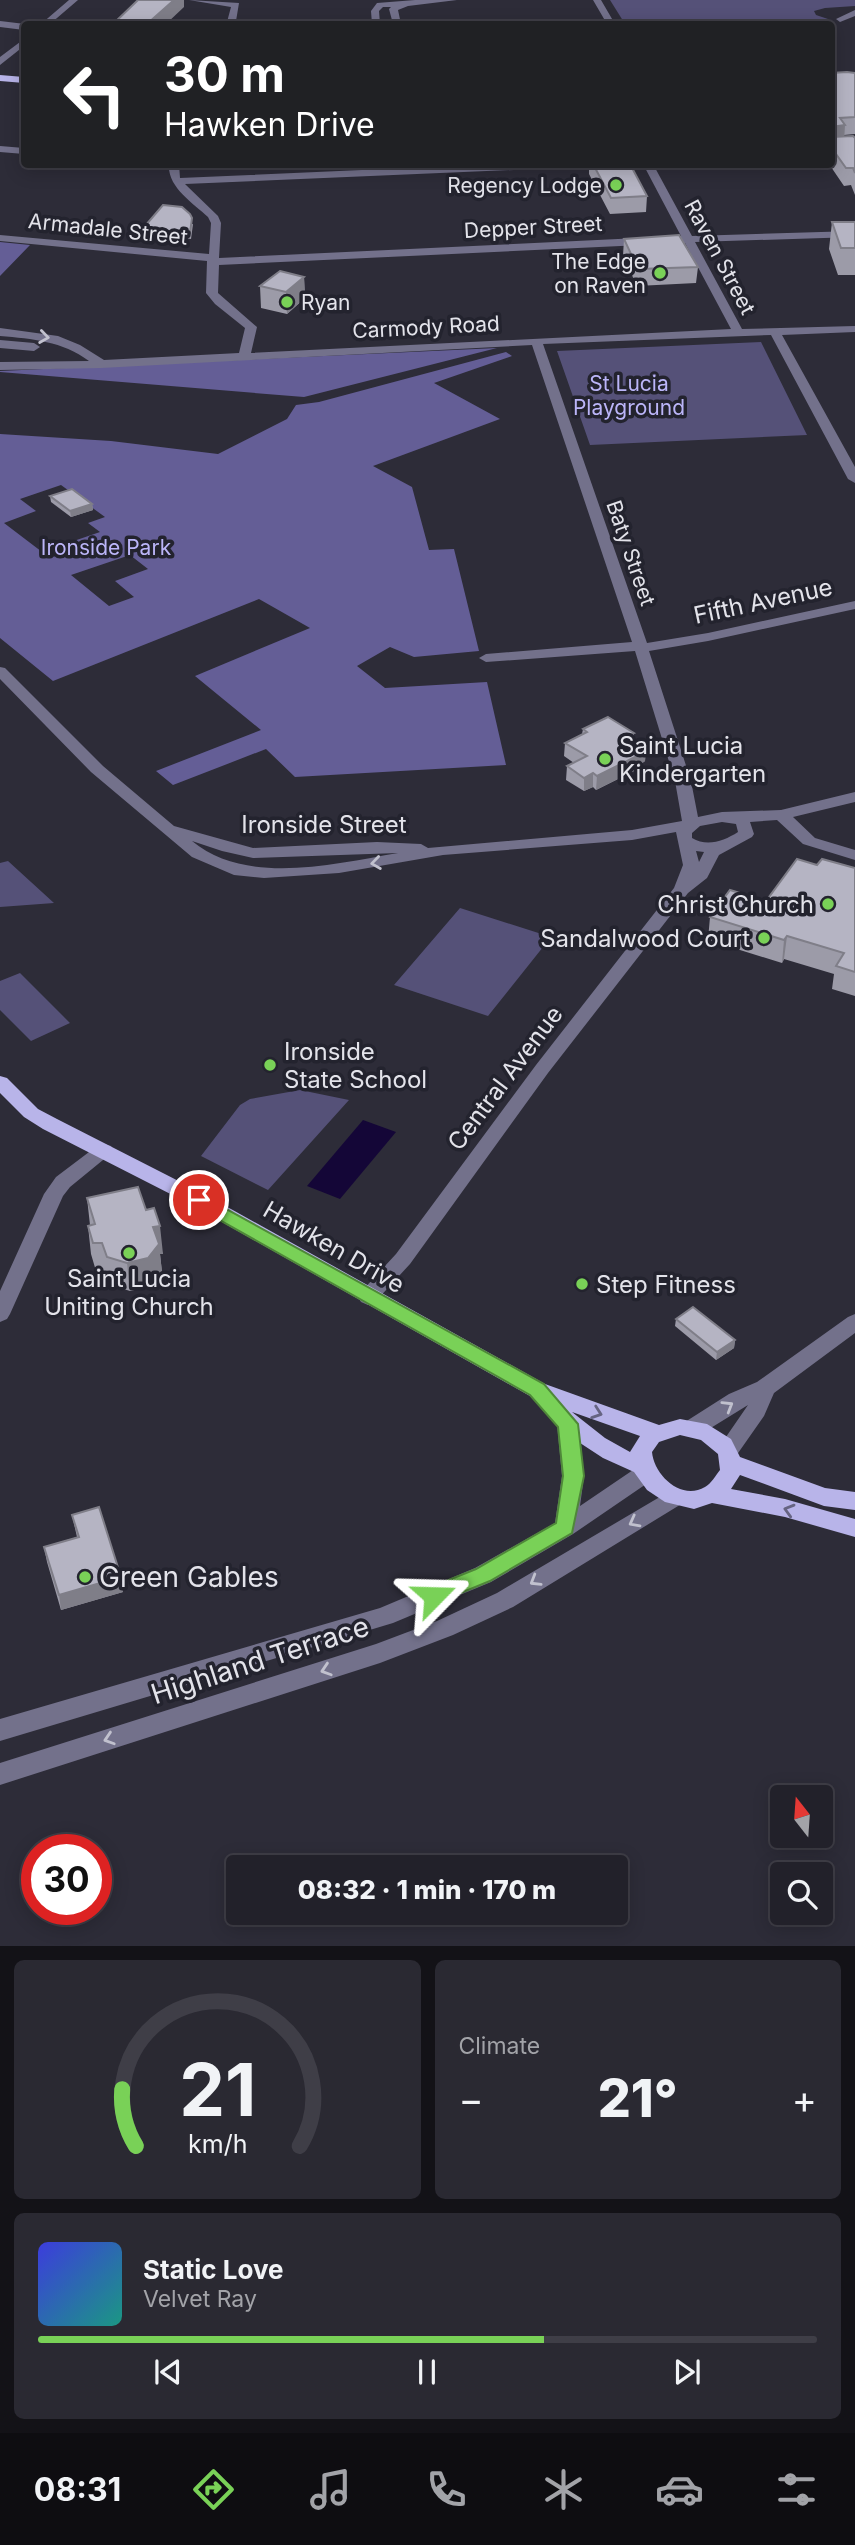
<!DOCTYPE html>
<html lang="en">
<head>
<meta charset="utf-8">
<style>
	body { margin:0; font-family:Inter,sans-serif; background:#2a2932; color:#f1f3f6; height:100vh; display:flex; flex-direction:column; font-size:26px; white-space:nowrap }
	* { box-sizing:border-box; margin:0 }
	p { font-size:23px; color:#a2a3a8 }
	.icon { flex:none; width:38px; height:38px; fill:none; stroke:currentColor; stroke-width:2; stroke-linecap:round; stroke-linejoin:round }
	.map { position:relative; height:1946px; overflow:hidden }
	.panel { display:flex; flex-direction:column; gap:14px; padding:14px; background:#131217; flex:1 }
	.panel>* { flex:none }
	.hud { position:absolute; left:21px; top:21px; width:814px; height:147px; border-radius:7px; box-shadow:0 4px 18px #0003,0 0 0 2px #3f3e47; background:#202124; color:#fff; overflow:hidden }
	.needle { width:46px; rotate:343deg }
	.controls { position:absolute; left:770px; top:1785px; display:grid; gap:14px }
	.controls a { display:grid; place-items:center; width:63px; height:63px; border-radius:7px; background:#22212a; box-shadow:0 4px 18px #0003,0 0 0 2px #3f3e47; font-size:35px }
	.speed { position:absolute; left:21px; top:1834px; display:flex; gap:14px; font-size:35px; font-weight:700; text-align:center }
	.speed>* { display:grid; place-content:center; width:91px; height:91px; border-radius:50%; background:#22212a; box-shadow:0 4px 18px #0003,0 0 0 2px #3f3e47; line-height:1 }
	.speed .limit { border:10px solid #d22; background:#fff; color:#111 }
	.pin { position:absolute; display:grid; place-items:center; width:60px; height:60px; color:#fff; margin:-30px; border:4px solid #fff; border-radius:50%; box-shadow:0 2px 7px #0007 }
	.me { position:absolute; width:77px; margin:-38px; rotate:68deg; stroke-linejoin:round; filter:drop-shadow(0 0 5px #0008) }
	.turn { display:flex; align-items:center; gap:24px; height:147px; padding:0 28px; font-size:32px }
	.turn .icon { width:91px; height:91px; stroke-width:2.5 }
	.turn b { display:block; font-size:49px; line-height:60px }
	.big { font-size:52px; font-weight:800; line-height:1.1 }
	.panel .tile { flex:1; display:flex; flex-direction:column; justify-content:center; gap:10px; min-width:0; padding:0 24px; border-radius:10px; background:#2a2932 }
	.panel .dial { align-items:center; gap:0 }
	.dial svg { height:182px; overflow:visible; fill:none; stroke:#3f3e47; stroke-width:7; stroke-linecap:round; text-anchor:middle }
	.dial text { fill:#f1f3f6; stroke:none }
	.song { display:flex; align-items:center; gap:21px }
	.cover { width:84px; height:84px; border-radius:10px; background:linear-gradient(135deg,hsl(240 70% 55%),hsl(170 70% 35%)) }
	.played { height:7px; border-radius:4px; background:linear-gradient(90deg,#79d157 65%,#3f3e47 65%) }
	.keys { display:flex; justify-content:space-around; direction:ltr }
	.heat { display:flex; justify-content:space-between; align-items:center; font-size:38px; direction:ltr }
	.panel .tiles { flex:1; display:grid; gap:14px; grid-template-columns:1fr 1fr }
	.tile:last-child { grid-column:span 2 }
	.trip { position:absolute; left:226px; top:1855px; width:402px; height:70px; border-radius:7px; background:#22212a; box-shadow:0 4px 18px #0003,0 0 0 2px #3f3e47; font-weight:800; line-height:70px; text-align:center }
	.menu { display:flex; height:112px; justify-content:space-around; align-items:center; background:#0e0d11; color:#a2a3a8 }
	.menu .icon { width:49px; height:49px }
	.menu .current { color:#79d157 }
	.menu b { font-size:32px; color:#f1f3f6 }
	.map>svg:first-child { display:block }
	.green { fill:#555178 }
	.forest { fill:#645e96; fill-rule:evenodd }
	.water { fill:#140637 }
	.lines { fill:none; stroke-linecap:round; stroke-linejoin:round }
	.minor { fill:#73718b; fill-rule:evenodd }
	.major { fill:#b8b4e9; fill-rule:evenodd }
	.wall { fill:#9c9ba8 }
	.shaded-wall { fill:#7f7e88 }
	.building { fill:#b5b4c3; stroke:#7f7e88; stroke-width:2 }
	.oneway { stroke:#c1c1ce }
	.oneway2 { stroke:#666482 }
	.route { fill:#79d157; stroke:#4f8839; stroke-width:2 }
	.poi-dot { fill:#79d157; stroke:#23232e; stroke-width:2.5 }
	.labels { text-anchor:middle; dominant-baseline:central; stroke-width:7; stroke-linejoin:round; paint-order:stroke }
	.far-poi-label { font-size:21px; fill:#e3e3ea; stroke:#23232e; text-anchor:end }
	.far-street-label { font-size:21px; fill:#e3e3ea; stroke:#23232e }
	.far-park-label { font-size:21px; fill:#bbb5f8; stroke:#23232e }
	.street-label { font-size:24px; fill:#e3e3ea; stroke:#23232e }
	.poi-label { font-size:24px; fill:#e3e3ea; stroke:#23232e; text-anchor:start }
	.near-poi-label { font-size:28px; fill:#e3e3ea; stroke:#23232e; text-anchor:start }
	.near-street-label { font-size:28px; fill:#e3e3ea; stroke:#23232e }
</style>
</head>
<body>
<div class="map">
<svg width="855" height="1947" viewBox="0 0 855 1947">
	<rect width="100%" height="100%" fill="#2d2c38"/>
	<path class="green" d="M 610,0 L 855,0 L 855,6 L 825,8 L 814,11 L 816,15 L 828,19 L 833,28 L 831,24 L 625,24 Z
		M 761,342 L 807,435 L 590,445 L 557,351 Z
		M 8,861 L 54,903 L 0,907 L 0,863 Z
		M 460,908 L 551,937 L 488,1016 L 394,985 Z
		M 20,973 L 70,1023 L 31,1041 L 0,1010 L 0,981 Z
		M 300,1090 L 349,1100 L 268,1190 L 201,1156 L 240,1105 L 250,1099 Z"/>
	<path class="forest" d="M 0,242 L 30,245 L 0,276 Z
		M 497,348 L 304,397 L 0,372 L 0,371 Z
		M 506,352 L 512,356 L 434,383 L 500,419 L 373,466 L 412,487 L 429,550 L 454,549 L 479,651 L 414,657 L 390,647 L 357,666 L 385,688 L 487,682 L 506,765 L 295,777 L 266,749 L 173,785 L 156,771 L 261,730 L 195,676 L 310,628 L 259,599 L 53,681 L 0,638 L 0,434 L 111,441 L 218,454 L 287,419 L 296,405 L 319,402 ZM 61,485 L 105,517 L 88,523 L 100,532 L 62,545 L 70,551 L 50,558 L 4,523 L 36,511 L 20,499 ZM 130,555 L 148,569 L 115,581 L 134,597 L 109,606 L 71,575 Z"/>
	<path class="water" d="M 363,1120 L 396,1132 L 340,1199 L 307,1186 Z"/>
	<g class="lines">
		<path class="minor" d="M 69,0 L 78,0 L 50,24 L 41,24 Z
			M 189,0 L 239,3 L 236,21 L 239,24 L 227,22 L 231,7 Z
			M 415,0 L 457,0 L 408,6 L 398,10 L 401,24 L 393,24 L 389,9 L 391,7 L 383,7 L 379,11 L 380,24 L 372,24 L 371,11 L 377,3 Z
			M 593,0 L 601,0 L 615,24 L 607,24 Z
			M 855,10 L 855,16 L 840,22 L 836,19 Z
			M 0,21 L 25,24 L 24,30 L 0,27 Z
			M 24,39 L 24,46 L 0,65 L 0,57 Z
			M 0,146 L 24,148 L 24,154 L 0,152 Z
			M 169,164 L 179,164 L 180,178 L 498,164 L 588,164 L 583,167 L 185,184 L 218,216 L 221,223 L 219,258 L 681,236 L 643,164 L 653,164 L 692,236 L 855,231 L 855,237 L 695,242 L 742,329 L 855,326 L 855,332 L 782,335 L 855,467 L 855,483 L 848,479 L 771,335 L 543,344 L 647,643 L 708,633 L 855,601 L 855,609 L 708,641 L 649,651 L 691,781 L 698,817 L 722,812 L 781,810 L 855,792 L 855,802 L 793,817 L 815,838 L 855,850 L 855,860 L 803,844 L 777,820 L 750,822 L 754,834 L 752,837 L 719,855 L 707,878 L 688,893 L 548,1073 L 410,1264 L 375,1302 L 368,1305 L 361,1302 L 358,1297 L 361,1292 L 396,1254 L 536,1065 L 674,888 L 683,865 L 676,832 L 632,840 L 443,855 L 339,873 L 264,878 L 234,875 L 192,857 L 91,772 L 0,679 L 0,667 L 5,668 L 103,766 L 174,826 L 253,848 L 377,842 L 421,844 L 428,848 L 632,830 L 682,821 L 675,781 L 635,651 L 486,662 L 479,658 L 486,654 L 632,642 L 532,345 L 101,368 L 0,370 L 0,362 L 89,361 C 62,341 33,339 0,336 L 0,328 L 58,336 L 80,345 L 104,360 L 239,353 L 245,328 L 215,304 L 206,293 L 207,261 L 0,241 L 0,235 L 209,254 L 211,223 L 208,217 C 193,203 167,187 169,164 ZM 685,243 L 731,329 L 251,353 L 257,327 L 218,293 L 219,265 ZM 722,822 L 736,824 L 738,832 C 724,841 707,847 692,838 L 692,833 L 700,826 ZM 192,841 L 222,851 L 253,858 L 398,853 C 334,864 246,886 192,841 ZM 696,851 L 704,852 L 699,862 Z
			M 0,340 L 34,343 L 40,347 L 34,351 L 0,348 Z
			M 104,1144 L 111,1146 L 114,1151 L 70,1187 L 63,1196 L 10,1314 L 7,1319 L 0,1322 L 0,1291 L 44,1194 L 56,1177 L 97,1146 Z
			M 855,1314 L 855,1333 L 774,1393 L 764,1416 L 736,1456 L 728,1459 L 720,1456 L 717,1450 L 748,1405 L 701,1434 L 693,1436 L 685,1434 L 682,1428 L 685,1422 L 729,1394 L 757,1382 L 848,1317 Z
			M 568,1416 L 576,1418 L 579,1424 L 584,1476 L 580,1506 L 636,1468 L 644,1465 L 652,1468 L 655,1474 L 652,1480 L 573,1534 L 491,1582 L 393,1623 L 0,1741 L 0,1719 L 380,1608 L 475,1568 L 555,1523 L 562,1476 L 557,1424 L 560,1418 Z
			M 675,1488 L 683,1491 L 686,1497 L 683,1503 L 513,1607 L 453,1635 L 380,1663 L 0,1785 L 0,1763 L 376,1644 L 437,1621 L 497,1593 Z"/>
		<path class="major" d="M 0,75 L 24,77 L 24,83 L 0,81 Z
			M 0,1076 L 7,1078 L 38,1109 L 57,1119 L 206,1195 L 545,1384 L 659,1425 L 680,1419 L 707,1424 L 731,1439 L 740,1457 L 825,1488 L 855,1492 L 855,1510 L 824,1506 L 740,1475 L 731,1489 L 785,1499 L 855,1519 L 855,1537 L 785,1517 L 712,1503 L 694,1509 L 665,1502 L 647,1490 L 634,1472 L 603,1458 L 577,1441 L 530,1396 L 192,1205 L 43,1129 L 24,1117 L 0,1093 ZM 572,1412 L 640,1436 L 630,1452 L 605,1438 ZM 680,1435 L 701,1440 L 718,1454 L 720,1470 C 716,1475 711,1484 705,1487 C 681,1501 654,1475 652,1452 L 659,1442 Z"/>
	</g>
	<path class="wall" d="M 831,73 L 855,73 L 855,134 L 844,135 L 844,136 L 855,138 L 855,195 L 851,185 L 844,186 L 829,164 L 831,164 Z
		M 589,164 L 630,164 L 647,196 L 646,212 L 610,214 L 589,174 Z
		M 832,222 L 855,222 L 855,275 L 838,275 L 829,249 Z
		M 193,224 L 191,239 L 185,238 L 181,243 L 139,239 L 139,233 Z
		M 624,239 L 698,267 L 696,283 L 637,286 L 623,256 Z
		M 304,277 L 305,298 L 287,314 L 261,308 L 260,286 Z
		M 50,496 L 92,504 L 93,510 L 71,517 L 51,502 Z
		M 583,729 L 634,733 L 633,740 L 646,748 L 645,761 L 641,764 L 640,768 L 596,790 L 593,787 L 584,791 L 566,780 L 567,766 L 574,763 L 564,756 L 565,743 L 582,734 Z
		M 817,865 L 855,868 L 855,996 L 832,989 L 834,974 L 784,959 L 782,963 L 708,940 L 710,917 L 766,901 Z
		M 87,1198 L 146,1210 L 163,1254 L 160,1254 L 162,1272 L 151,1286 L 130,1291 L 111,1285 L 106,1271 L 96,1271 L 91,1254 L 88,1226 L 90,1225 Z
		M 676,1319 L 735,1340 L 734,1348 L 716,1360 L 675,1326 Z
		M 72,1515 L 123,1592 L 61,1610 L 47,1562 L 44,1547 L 77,1537 Z"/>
	<path class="shaded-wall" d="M 174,0 L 184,0 L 184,7 L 166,24 L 147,24 Z
		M 845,125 L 844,142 L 831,144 L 831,127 Z
		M 184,232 L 185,238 L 181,243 L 180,237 Z
		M 304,277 L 305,298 L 287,314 L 286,292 Z
		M 92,504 L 93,510 L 71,517 L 70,511 Z
		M 646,748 L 645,761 L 641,764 L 640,768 L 596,790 L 597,776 Z
		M 593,773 L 593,787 L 584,791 L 584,778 Z
		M 787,936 L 784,959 L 782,963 L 784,940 Z
		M 160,1226 L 163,1254 L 160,1254 L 162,1272 L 151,1286 L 130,1291 L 127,1263 L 153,1227 Z
		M 735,1340 L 734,1348 L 716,1360 L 717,1352 Z
		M 121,1577 L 123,1592 L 61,1610 L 59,1595 Z"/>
	<path class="building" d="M 138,0 L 174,0 L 147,24 L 113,24 Z
		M 847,72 L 855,73 L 855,117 L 840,118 L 845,125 L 831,127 L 831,73 Z
		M 853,136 L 855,138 L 855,173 L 853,168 L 846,168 L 831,147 L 831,137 Z
		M 593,164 L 630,164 L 647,196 L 611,198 Z
		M 163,205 L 182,207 L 190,214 L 192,218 L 190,233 L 184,232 L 180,237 L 139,233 Z
		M 832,222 L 855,222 L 855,248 L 841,248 Z
		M 679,235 L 698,267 L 638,269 L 624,239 Z
		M 280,271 L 304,277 L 286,292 L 260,286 Z
		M 72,489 L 92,504 L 70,511 L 50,496 Z
		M 608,717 L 634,733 L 627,736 L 646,748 L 637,752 L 641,754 L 597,776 L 593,773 L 584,778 L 567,766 L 587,756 L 565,743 L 587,732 L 583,729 Z
		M 797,859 L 817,865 L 822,859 L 855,868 L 855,972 L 836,966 L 844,953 L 787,936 L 784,940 L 710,917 L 730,890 L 766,901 Z
		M 138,1187 L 146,1210 L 154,1208 L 160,1226 L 153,1227 L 159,1244 L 148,1258 L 127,1263 L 107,1257 L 102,1243 L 93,1243 L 88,1226 L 95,1224 L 87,1198 Z
		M 693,1307 L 735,1340 L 717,1352 L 676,1319 Z
		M 99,1507 L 121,1577 L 59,1595 L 44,1547 L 79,1537 L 72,1515 Z"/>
	<defs><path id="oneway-chevron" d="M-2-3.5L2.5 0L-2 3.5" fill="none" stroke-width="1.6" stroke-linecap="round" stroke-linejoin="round" transform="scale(1.75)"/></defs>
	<g class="oneway">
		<use href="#oneway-chevron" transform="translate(44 337) rotate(8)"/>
		<use href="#oneway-chevron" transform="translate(376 863) rotate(172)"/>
		<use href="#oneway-chevron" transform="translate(728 1406) rotate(-31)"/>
		<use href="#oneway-chevron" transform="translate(634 1522) rotate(152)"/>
		<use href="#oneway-chevron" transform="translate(535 1581) rotate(149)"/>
		<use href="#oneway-chevron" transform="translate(326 1670) rotate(162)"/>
		<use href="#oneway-chevron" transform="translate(109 1739) rotate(162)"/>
	</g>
	<g class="oneway2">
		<use href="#oneway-chevron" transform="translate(597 1413) rotate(19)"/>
		<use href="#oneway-chevron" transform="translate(789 1510) rotate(-164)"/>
	</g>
	<path class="route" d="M 199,1194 L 544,1384 L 578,1424 L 584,1476 L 572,1533 L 490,1581 L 434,1604 L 426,1602 L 423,1596 L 426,1589 L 476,1569 L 556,1523 L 563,1476 L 558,1427 L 530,1395 L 193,1205 L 190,1200 L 193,1196 Z"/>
	<g class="poi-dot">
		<circle cx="616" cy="185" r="7"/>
		<circle cx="660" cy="273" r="7"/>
		<circle cx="287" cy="302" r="7"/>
		<circle cx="605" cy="759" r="7"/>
		<circle cx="828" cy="904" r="7"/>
		<circle cx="764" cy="938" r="7"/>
		<circle cx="270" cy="1065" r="7"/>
		<circle cx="129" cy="1253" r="7"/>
		<circle cx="582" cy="1284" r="7"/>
		<circle cx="85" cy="1577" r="7"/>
	</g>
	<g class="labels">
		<g class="far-poi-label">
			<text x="602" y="185">Regency Lodge</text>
			<text x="646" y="261">The Edge<tspan x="646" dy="24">on Raven</tspan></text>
			<text x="301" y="302" text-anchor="start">Ryan</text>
		</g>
		<g class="far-street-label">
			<text transform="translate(533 227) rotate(-3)">Depper Street</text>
			<text transform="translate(108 229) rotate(6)">Armadale Street</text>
			<text transform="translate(720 257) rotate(62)">Raven Street</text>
			<text transform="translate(426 327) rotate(-3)">Carmody Road</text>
			<text transform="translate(631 553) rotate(71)">Baty Street</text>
		</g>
		<g class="far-park-label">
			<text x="629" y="383">St Lucia<tspan x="629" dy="24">Playground</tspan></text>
			<text x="106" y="547">Ironside Park</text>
		</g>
		<g class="street-label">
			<text transform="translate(763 601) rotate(-12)">Fifth Avenue</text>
			<text x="324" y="824">Ironside Street</text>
			<text transform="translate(505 1078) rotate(-53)">Central Avenue</text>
			<text transform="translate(334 1247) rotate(30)">Hawken Drive</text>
		</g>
		<g class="poi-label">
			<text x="619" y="745">Saint Lucia<tspan x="619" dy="28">Kindergarten</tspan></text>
			<text x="814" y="904" text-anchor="end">Christ Church</text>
			<text x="750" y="938" text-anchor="end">Sandalwood Court</text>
			<text x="284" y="1051">Ironside<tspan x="284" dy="28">State School</tspan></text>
			<text x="129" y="1278" text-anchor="middle">Saint Lucia<tspan x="129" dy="28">Uniting Church</tspan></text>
			<text x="596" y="1284">Step Fitness</text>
		</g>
		<g class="near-poi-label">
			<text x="99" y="1577">Green Gables</text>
		</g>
		<g class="near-street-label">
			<text transform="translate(260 1660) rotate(-18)">Highland Terrace</text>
		</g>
	</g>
</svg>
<div class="controls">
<a><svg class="needle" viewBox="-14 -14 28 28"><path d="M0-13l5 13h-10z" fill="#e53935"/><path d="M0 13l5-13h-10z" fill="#a2a3a8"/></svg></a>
<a><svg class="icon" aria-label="search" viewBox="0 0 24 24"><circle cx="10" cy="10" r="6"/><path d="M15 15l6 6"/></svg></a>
</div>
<div class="speed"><div class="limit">30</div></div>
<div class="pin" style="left:199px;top:1200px;background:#d93025"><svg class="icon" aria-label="arrive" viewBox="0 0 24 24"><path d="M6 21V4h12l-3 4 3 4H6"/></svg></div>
<svg class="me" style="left:434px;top:1596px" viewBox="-20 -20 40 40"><path d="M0-17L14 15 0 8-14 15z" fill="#79d157" stroke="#fff" stroke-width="4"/></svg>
<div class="trip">08:32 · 1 min · 170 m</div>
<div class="hud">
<div class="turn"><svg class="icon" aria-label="left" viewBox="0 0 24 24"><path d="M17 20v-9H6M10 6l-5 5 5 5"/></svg><div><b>30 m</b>Hawken Drive</div></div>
</div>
</div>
<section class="panel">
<div class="tiles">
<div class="tile dial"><svg viewBox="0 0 100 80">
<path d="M14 69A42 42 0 1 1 86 69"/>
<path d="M14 69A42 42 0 0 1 8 44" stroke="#79d157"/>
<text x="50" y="56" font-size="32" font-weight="700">21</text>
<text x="50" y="72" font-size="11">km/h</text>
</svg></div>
<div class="tile"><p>Climate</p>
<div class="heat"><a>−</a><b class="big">21°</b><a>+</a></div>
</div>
<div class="tile">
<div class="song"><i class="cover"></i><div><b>Static Love</b><p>Velvet Ray</p></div></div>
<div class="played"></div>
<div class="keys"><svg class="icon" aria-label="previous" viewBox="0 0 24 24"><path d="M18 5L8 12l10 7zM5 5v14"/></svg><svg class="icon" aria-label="pause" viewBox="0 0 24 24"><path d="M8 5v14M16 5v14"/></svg><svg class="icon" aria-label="next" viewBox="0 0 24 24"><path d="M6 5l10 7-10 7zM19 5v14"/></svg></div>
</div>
</div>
</section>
<nav class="menu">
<b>08:31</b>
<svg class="icon current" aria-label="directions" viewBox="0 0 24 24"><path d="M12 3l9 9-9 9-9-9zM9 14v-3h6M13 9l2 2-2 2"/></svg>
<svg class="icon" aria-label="music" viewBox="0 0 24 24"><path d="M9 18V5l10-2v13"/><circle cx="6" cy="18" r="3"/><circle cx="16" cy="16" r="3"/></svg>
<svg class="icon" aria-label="phone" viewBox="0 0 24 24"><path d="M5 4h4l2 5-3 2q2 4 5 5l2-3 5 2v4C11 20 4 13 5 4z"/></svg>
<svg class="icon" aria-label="climate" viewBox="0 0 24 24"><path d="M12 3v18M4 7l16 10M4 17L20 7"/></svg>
<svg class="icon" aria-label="car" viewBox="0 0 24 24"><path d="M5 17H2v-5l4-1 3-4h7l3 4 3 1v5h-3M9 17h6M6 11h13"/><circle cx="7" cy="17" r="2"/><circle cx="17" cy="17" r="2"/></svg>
<svg class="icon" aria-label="filters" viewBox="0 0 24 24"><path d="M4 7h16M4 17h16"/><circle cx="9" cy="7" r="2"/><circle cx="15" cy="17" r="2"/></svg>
</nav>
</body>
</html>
